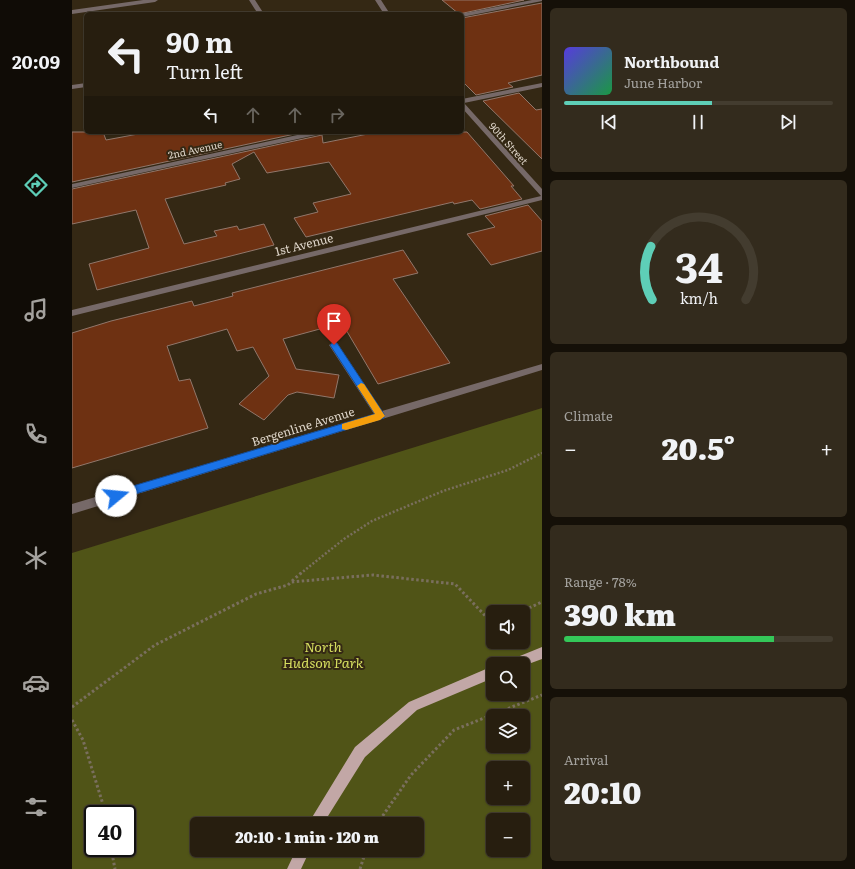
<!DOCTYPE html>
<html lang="en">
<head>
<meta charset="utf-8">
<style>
	body { margin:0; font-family:Literata,serif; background:#332b1d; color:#f1f3f6; height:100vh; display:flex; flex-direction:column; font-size:15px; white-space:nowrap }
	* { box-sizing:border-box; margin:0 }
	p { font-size:13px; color:#a4a29e }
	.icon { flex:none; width:22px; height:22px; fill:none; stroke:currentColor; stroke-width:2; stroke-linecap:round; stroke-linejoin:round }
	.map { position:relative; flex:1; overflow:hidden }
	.details { display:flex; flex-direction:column; gap:8px; padding:8px; background:#151008; width:313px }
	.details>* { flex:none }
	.banner { position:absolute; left:12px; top:12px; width:380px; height:122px; border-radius:6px; box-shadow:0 1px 3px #0004,0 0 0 1px #433c2f; background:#271e0f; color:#f1f3f6; overflow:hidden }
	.controls { position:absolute; left:414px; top:605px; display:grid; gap:8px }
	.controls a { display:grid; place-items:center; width:44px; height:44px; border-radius:6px; background:#271e0f; box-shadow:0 1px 3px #0004,0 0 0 1px #433c2f; font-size:20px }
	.speed { position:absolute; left:12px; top:805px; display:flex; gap:8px; font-size:20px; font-weight:700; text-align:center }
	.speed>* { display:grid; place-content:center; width:52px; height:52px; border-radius:50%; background:#271e0f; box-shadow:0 1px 3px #0004,0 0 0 1px #433c2f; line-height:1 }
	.speed .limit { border:2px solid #111; border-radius:6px; background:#fff; color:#111 }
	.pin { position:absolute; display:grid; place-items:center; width:34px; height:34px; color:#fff; margin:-41px -17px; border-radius:50% 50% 50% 0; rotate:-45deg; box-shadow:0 0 4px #0007 }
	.pin .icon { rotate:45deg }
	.me { position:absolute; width:44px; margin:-22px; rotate:73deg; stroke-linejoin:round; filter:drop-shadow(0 0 3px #0008) }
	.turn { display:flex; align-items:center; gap:14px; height:84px; padding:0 16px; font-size:18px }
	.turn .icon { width:52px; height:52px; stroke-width:2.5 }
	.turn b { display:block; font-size:28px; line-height:34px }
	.lanes { display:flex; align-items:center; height:38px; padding:0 16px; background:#0003; justify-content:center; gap:20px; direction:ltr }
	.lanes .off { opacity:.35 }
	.big { font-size:30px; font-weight:800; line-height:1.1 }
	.details .widget { flex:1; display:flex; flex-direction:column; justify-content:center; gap:6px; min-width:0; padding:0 14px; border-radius:6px; background:#332b1d }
	.details .dial { align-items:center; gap:0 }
	.dial svg { height:104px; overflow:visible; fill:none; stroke:#433c2f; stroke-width:7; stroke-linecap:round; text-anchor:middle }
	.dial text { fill:#f1f3f6; stroke:none }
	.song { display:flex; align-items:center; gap:12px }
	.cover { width:48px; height:48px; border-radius:6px; background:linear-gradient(135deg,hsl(250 70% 55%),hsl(140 70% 35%)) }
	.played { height:4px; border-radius:2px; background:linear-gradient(90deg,#5eceb7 55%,#433c2f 55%) }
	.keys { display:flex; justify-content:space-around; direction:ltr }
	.heat { display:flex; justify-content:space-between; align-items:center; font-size:22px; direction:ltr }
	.charge { height:6px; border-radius:3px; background:linear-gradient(90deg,#34c759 78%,#433c2f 0) }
	.trip { position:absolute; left:118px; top:817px; width:234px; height:40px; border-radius:6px; background:#271e0f; box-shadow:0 1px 3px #0004,0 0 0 1px #433c2f; font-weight:800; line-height:40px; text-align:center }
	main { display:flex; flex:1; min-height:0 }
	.tabs { display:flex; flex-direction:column; width:72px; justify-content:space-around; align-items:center; background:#100c06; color:#a4a29e }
	.tabs .icon { width:28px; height:28px }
	.tabs .selected { color:#5eceb7 }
	.tabs b { font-size:18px; color:#f1f3f6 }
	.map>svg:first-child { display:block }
	.green { fill:#505417; fill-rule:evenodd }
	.building { fill:#6e3112; stroke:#91776b }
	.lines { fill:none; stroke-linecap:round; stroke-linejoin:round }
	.path-far1 { stroke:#7a6f5e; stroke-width:2.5; stroke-dasharray:2 2; stroke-linecap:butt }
	.path { stroke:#7a6f5e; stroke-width:3; stroke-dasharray:2.5 2.5; stroke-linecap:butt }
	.minor { fill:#766968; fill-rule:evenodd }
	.major { fill:#c2a7a6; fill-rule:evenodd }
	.route { fill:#1a73e8; stroke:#114b97 }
	.slow { fill:#f59e0b }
	.labels { text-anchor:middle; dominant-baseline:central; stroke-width:4; stroke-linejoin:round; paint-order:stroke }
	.far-street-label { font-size:10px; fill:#dfd6ca; stroke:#342814 }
	.street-label { font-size:12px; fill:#dfd6ca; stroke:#342814 }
	.near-park-label { font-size:14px; font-style:italic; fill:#d6de5f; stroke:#342814 }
</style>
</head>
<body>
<main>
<nav class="tabs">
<b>20:09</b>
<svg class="icon selected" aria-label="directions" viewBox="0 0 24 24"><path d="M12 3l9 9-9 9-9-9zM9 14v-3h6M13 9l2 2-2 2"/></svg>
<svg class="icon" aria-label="music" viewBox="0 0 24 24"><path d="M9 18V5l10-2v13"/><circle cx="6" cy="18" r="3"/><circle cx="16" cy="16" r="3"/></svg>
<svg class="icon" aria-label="phone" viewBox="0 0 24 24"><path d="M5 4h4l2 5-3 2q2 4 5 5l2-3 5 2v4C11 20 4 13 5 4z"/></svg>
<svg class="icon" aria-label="climate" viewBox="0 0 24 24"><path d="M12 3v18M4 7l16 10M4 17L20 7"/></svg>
<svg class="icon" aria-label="car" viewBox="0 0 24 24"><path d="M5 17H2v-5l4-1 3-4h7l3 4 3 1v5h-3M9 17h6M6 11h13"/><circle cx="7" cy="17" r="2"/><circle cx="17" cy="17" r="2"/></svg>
<svg class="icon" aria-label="filters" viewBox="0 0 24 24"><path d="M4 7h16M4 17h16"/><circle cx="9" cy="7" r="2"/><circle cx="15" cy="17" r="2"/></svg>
</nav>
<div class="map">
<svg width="470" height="869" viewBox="0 0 470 869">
	<rect width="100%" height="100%" fill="#342814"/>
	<path class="green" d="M 470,408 L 470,869 L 0,869 L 0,553 ZM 421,612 L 451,612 L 451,642 L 421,642 ZM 421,664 L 451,664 L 451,694 L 421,694 ZM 421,716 L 451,716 L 451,746 L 421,746 ZM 421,768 L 451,768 L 451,798 L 421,798 ZM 21,814 L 55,814 L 55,848 L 21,848 ZM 421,820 L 451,820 L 451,850 L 421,850 ZM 125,824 L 345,824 L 345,850 L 125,850 Z"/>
	<path class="building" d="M 370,0 L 452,0 L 387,14 Z
		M 470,3 L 470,75 L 436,83 L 441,87 L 404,95 L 390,81 L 390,18 Z
		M 447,93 L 464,110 L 470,109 L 470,159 L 411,101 Z
		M 0,132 L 31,132 L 34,140 L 77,132 L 232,132 L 0,182 Z
		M 306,132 L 395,132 L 442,186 L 439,186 L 450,199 L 408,209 L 400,200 L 382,204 L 381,202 L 234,237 L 222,218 L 246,212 L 241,203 L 279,194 L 257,162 L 195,173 L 182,152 L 160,164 L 168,179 L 153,183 L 154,185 L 93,199 L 112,244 L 145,236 L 142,231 L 165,226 L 167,230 L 192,224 L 202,245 L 25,290 L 17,264 L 77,248 L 64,210 L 0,224 L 0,189 L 250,135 L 251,143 Z
		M 456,205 L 470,221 L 470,251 L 419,265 L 395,234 L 423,227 L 413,216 Z
		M 331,250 L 346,273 L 321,279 L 378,363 L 306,384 L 270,323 L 211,339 L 224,369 L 267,375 L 262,398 L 225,392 L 216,395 L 192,420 L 167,404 L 197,376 L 181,347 L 165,351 L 155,329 L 95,346 L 107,381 L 118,379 L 136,428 L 0,468 L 0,333 L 39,321 L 120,301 L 122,306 L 161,296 L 160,293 Z"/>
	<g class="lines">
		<path class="path-far1" d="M 228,574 L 272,539 L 300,521 L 371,491 L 436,470 L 470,453"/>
		<path class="path" d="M 220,581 L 229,573
			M 448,612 L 470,602
			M 0,707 L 83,645 L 184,594 L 216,585 L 219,582 L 301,575 L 383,584 L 421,624
			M 0,720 L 11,740 L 34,814
			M 305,824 L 339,775 L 382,730 L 470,695
			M 39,848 L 43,869
			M 288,869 L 294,850"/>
		<path class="minor" d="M 71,0 L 86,0 L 83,2 L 0,14 L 0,10 Z
			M 177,0 L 183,0 L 192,14 L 186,14 Z
			M 303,0 L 309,0 L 318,14 L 312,14 Z
			M 460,0 L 470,0 L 470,1 L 390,17 L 390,14 L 388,14 Z
			M 14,83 L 14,87 L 0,89 L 0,85 Z
			M 470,83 L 470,87 L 392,103 L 470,189 L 470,200 L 0,316 L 0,310 L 469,196 L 390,108 L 390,99 Z
			M 239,132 L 253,132 L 249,134 L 0,188 L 0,184 Z
			M 262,342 L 265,343 L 310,411 L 470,364 L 470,370 L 0,514 L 0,504 L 302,414 L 257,345 Z"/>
		<path class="major" d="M 470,647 L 470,659 L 451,666 L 451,664 L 436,664 L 438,660 Z
			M 421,666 L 421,678 L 345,710 L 293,757 L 251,824 L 236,824 L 283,747 L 337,702 Z
			M 224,850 L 238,850 L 229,869 L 215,869 Z"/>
	</g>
	<path class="route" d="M 262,342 L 265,343 L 312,414 L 312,418 L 44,500 L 41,498 L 39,496 L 44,491 L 303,414 L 258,345 Z"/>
	<path class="slow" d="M 289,383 L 292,384 L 313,416 L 308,420 L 274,430 L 270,429 L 270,424 L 303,414 L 285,386 Z"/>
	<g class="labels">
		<g class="far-street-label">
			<text transform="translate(437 143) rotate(48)">90th Street</text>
			<text transform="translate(123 149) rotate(-12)">2nd Avenue</text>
		</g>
		<g class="street-label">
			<text transform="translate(232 244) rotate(-14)">1st Avenue</text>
			<text transform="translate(231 426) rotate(-17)">Bergenline Avenue</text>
		</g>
		<g class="near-park-label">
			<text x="251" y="646">North<tspan x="251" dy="16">Hudson Park</tspan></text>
		</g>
	</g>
</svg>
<div class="controls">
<a><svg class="icon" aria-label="sound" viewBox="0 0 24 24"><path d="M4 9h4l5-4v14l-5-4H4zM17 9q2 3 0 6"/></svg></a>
<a><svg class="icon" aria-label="search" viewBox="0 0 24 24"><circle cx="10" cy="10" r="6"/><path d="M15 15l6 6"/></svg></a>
<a><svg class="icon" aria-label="layers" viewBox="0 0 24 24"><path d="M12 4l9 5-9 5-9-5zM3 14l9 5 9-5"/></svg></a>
<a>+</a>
<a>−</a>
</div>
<div class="speed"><div class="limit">40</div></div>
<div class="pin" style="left:262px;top:345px;background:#d93025"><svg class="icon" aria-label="arrive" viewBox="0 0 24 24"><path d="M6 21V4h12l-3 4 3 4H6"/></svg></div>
<svg class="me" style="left:44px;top:496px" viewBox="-20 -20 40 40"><circle r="19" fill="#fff"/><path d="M0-13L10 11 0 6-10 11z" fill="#1a73e8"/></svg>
<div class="trip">20:10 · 1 min · 120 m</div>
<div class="banner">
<div class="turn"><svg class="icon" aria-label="left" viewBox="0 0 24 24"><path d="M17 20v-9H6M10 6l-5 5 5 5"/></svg><div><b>90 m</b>Turn left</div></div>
<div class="lanes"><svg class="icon" aria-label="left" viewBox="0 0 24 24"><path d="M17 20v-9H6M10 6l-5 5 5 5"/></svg><svg class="icon off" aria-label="ahead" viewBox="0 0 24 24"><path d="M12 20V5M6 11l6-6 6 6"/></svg><svg class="icon off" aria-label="ahead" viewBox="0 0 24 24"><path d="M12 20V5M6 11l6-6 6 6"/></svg><svg class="icon off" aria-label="right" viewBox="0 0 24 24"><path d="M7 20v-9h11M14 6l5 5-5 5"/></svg></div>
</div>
</div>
<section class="details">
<div class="widget">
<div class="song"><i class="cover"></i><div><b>Northbound</b><p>June Harbor</p></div></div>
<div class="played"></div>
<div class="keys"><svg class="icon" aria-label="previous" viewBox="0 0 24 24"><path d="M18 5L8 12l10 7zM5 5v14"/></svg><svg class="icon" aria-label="pause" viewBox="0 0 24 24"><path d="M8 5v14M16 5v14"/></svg><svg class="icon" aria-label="next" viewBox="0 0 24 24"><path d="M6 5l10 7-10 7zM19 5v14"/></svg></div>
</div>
<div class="widget dial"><svg viewBox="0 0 100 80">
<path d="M14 69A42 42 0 1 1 86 69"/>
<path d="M14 69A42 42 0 0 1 13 28" stroke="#5eceb7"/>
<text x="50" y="56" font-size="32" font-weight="700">34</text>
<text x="50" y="72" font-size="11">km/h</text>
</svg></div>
<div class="widget"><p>Climate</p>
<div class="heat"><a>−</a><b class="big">20.5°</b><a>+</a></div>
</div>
<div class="widget"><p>Range · 78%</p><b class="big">390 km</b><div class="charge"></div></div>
<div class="widget"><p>Arrival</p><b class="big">20:10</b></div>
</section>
</main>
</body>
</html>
